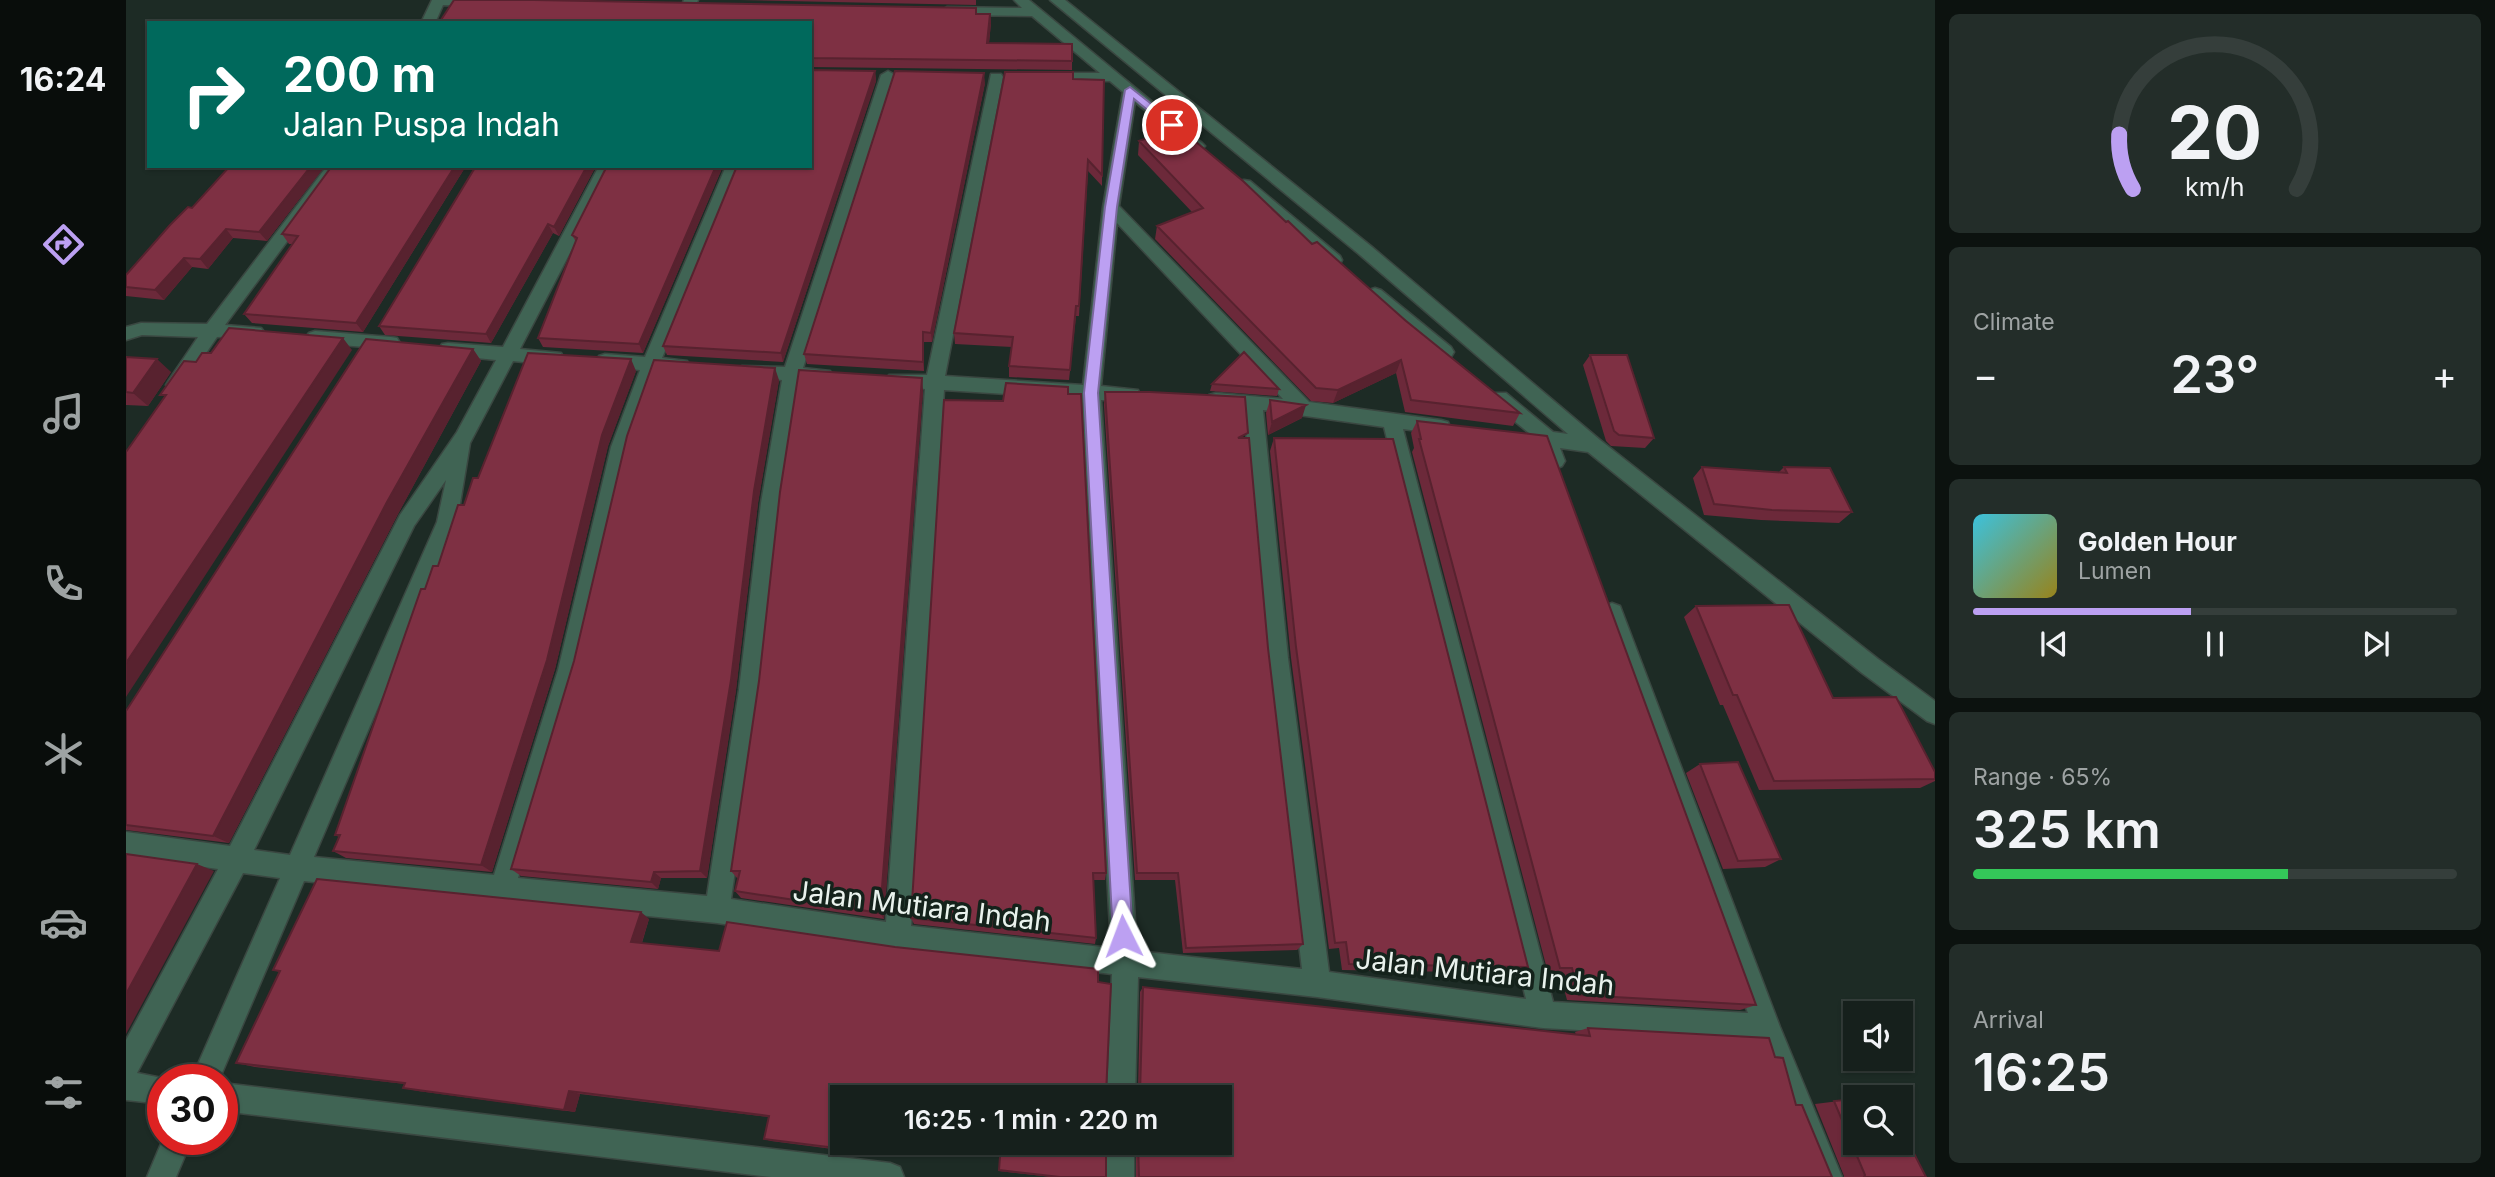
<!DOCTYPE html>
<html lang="en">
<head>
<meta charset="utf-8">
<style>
	body { margin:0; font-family:Inter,sans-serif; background:#232d29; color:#f1f3f6; height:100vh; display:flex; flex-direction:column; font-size:26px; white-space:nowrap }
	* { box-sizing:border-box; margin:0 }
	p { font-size:23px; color:#9ea3a3 }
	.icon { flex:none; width:38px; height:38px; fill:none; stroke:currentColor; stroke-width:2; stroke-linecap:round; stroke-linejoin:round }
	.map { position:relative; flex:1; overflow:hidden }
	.drawer { display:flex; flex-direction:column; gap:14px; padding:14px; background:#0c120f; width:560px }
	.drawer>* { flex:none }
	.guide { position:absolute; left:21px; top:21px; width:665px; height:147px; border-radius:0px; box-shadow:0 2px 5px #0004,0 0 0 2px #353e3b; background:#00695c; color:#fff; overflow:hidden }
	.fabs { position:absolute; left:1717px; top:1001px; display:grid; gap:14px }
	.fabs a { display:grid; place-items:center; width:70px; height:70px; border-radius:0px; background:#16201c; box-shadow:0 2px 5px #0004,0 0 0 2px #353e3b; font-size:35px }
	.speed { position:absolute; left:21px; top:1064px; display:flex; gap:14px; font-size:35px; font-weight:700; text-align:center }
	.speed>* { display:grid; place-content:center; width:91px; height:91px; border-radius:50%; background:#16201c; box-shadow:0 2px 5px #0004,0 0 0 2px #353e3b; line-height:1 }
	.speed .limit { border:10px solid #d22; background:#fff; color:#111 }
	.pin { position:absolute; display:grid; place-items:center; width:60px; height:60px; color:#fff; margin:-30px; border:4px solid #fff; border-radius:50%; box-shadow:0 2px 7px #0007 }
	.me { position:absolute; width:77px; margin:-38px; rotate:357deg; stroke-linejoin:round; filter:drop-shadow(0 0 5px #0008) }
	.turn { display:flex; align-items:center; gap:24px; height:147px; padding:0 21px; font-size:32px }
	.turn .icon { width:91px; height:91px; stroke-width:2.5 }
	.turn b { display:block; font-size:49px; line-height:60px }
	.big { font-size:52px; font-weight:600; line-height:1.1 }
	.drawer .widget { flex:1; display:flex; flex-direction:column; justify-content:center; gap:10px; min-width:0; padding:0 24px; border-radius:10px; background:#232d29 }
	.drawer .dial { align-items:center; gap:0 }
	.dial svg { height:182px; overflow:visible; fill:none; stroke:#353e3b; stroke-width:7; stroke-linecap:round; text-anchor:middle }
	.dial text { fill:#f1f3f6; stroke:none }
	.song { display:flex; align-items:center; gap:21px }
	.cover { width:84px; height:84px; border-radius:10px; background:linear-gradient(135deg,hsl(190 70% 55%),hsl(50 70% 35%)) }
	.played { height:7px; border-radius:4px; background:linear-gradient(90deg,#bca0f2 45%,#353e3b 45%) }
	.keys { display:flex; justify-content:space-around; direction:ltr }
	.heat { display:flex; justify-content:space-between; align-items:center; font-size:38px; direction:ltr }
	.charge { height:10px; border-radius:5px; background:linear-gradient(90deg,#34c759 65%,#353e3b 0) }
	.trip { position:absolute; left:704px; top:1085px; width:402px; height:70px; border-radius:0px; background:#16201c; box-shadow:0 2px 5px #0004,0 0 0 2px #353e3b; font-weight:600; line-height:70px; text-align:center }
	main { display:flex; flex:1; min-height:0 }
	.dock { display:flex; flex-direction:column; width:126px; justify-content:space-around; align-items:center; background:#090d0b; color:#9ea3a3 }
	.dock .icon { width:49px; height:49px }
	.dock .current { color:#bca0f2 }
	.dock b { font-size:32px; color:#f1f3f6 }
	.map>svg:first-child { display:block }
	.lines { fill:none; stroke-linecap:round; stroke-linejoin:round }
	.minor-casing { stroke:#3a4741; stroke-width:3 }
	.minor { fill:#406454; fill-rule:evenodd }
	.wall { fill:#6c293a }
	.shaded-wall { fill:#58222f }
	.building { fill:#7e3043; stroke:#58222f; stroke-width:2 }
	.route { fill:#bca0f2; stroke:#7a689d; stroke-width:2 }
	.labels { text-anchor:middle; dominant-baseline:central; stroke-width:7; stroke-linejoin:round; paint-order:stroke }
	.near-street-label { font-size:28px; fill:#e9f2ed; stroke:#14221b }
</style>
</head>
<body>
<main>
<nav class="dock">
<b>16:24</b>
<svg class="icon current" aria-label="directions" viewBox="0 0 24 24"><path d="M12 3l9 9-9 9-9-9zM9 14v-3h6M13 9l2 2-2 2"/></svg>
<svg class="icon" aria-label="music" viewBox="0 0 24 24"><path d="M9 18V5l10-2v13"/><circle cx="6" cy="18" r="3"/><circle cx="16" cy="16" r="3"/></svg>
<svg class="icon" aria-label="phone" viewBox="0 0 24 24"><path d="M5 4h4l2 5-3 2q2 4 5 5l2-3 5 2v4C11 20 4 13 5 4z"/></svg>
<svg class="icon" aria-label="climate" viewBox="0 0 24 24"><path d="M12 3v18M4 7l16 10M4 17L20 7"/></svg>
<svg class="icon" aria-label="car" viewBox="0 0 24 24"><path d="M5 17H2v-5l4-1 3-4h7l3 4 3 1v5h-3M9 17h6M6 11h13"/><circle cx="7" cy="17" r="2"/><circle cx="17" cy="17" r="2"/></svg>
<svg class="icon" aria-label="filters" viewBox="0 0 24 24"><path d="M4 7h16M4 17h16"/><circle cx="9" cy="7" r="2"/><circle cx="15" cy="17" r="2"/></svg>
</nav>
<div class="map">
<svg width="1809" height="1177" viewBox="0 0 1809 1177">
	<rect width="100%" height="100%" fill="#1d2b25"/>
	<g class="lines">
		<g class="minor-casing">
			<path id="minor" d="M 306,0 L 360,0 L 362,2 L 355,6 L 317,5 L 309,23 L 295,23 Z
				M 558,0 L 572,0 L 562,23 L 548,23 Z
				M 888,0 L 903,0 L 1076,143 L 1079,146 L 1076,149 L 1066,149 L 1009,102 L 993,206 L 1183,402 L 1315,420 L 1322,422 L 1324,427 L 1322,432 L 1315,434 L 1277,429 L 1427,1002 L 1622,1013 L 1475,612 L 1478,606 L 1486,603 L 1494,606 L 1654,1027 L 1716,1177 L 1688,1177 L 1633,1040 L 1417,1028 L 1191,997 L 1012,977 L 1009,1097 L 981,1097 L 986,974 L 772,950 L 591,923 L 178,881 L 93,1080 L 65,1080 L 154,878 L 117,873 L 11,1073 L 46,1080 L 37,1080 L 37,1104 L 0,1100 L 0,1040 L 92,869 L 0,856 L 0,832 L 104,846 L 274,515 L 331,432 L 370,360 L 322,355 L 316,354 L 313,349 L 316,344 L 322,343 L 377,347 L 473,166 L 489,166 L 394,349 L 435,353 L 438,358 L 435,363 L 429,365 L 387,361 L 344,443 L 331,522 L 188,857 L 368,875 L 432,670 L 485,447 L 514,370 L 473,366 L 470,361 L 473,356 L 479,354 L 519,357 L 600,166 L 616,166 L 536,358 L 561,361 L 564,366 L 561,371 L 532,371 L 505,447 L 454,670 L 392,878 L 581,896 L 613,690 L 635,503 L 656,380 L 616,376 L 613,371 L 616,366 L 659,367 L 755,75 L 762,71 L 769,75 L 677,368 L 704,371 L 707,376 L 704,381 L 674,381 L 655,503 L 635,690 L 605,899 L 760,922 L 799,389 L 763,385 L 760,380 L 763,375 L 801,375 L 865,74 L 875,74 L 877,77 L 819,376 L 957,385 L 977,207 L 997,92 L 984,81 L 916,80 L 916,74 L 921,73 L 974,73 L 906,16 L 821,15 L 814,11 L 821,7 L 896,8 ZM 991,223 L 1157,399 L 1090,393 L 1083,395 L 1081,400 L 1083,405 L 1118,408 L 1140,658 L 1176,969 L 1011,951 L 975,400 L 1012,400 L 1014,395 L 1012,390 L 975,386 ZM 818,390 L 956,399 L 985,948 L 785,926 ZM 1137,410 L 1258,427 L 1400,999 L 1203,972 L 1162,658 ZM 320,480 L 311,522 L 164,855 L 128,850 L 288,526 Z
				M 924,0 L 939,0 L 1246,247 L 1474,440 L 1752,659 L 1809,701 L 1809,724 L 1801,721 L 1736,673 L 1462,452 L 1434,448 L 1439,461 L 1436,466 L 1429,469 L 1422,466 L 1414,445 L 1403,442 L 1400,437 L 1403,433 L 1366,403 L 1364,398 L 1366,393 L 1380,393 L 1427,432 L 1442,434 L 1234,255 Z
				M 201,166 L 217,166 L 99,325 L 135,328 L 138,332 L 135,336 L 91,337 L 55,390 L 43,390 L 40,385 L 43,380 L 72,337 L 16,335 L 0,340 L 0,327 L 15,323 L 81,324 Z
				M 1118,180 L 1124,181 L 1214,256 L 1216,260 L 1214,264 L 1202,264 L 1112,189 L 1110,185 L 1112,181 Z
				M 1249,288 L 1255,290 L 1325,347 L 1328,352 L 1325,357 L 1313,357 L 1243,298 L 1240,294 L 1243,290 Z
				M 189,331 L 265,337 L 271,338 L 274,343 L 271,348 L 265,349 L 189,343 L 183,341 L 180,337 L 183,333 Z
				M 96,1083 L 764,1163 L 774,1167 L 778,1177 L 645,1177 L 96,1111 Z
				M 37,1139 L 66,1139 L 50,1177 L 21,1177 Z
				M 980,1143 L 1008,1143 L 1008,1177 L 980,1177 Z"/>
		</g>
		<use href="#minor" class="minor"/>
	</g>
	<path class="wall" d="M 613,0 L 850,0 L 850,5 Z
		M 850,14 L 864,14 L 865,23 L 863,43 L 946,61 L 946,70 L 684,67 L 684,23 Z
		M 749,71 L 750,81 L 657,362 L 541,355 L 537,346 Z
		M 947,79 L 976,175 L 976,186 L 962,171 L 953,316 L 950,316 L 943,380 L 883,377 L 883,366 L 886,347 L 829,344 L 828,333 Z
		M 859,83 L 806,342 L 798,342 L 798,371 L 681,364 L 678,354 Z
		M 1013,141 L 1160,222 L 1394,413 L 1387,426 L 1279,412 L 1270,373 L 1207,403 L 1185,401 L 1029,239 L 1031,226 L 1066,212 L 1012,155 Z
		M 104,166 L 199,166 L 141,241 L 107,238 L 82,269 L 66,267 L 38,300 L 0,296 L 0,275 L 66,208 Z
		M 206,166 L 340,166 L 237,332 L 126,323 L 118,314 L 167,244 L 163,244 L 156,234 Z
		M 350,166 L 470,166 L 433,236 L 427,233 L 365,343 L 259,335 L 253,326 Z
		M 481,166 L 597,166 L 517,353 L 417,347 L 412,338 L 450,242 L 446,235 Z
		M 347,349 L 355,361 L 272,514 L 103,843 L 0,830 L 0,711 Z
		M 1464,355 L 1528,438 L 1519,448 L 1485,446 L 1480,441 L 1457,365 Z
		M 0,357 L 45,372 L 22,406 L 0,405 Z
		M 510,371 L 482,446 L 429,669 L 366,872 L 220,858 L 207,851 L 213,837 L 209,835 L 299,589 L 312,566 L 338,505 L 352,478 Z
		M 653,380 L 632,503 L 610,690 L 581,878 L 535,878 L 532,889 L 395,876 L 385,869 Z
		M 1086,384 L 1153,389 L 1151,396 L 1084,391 Z
		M 797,390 L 758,919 L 615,898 L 609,891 L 612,878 L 611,878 L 605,871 Z
		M 979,392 L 1121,438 L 1142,648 L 1177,944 L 1171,950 L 1057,953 L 1049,880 L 1009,880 L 978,405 Z
		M 942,394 L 980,873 L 979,880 L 967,880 L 970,938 L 969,944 L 788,924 L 785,918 L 877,401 Z
		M 1144,400 L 1176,418 L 1142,435 L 1140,413 Z
		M 1291,421 L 1630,1005 L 1614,1010 L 1441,1000 L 1434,974 L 1422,973 L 1286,452 L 1288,448 L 1285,433 Z
		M 1148,438 L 1402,967 L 1391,973 L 1216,970 L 1213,948 L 1203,949 L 1165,658 L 1144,451 Z
		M 1576,467 L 1653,472 L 1658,467 L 1726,512 L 1713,523 L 1635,520 L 1578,515 L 1567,478 Z
		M 1570,606 L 1707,698 L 1809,772 L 1809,781 L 1794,788 L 1633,790 L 1597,705 L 1594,705 L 1558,617 Z
		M 1574,764 L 1655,859 L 1639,867 L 1597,869 L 1560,773 Z
		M 523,919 L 516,943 L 980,1094 L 983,1097 L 1012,1097 L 1014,992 L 1017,987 L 1450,1035 L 1449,1032 L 1462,1028 L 1649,1057 L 1670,1105 L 1706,1177 L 1010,1177 L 1010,1143 L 1094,1143 L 716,1097 L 716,1142 L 714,1150 L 645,1141 L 638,1139 L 643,1117 L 454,1094 L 449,1112 L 292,1091 L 277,1088 L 279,1084 L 129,1067 L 110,1063 L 154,972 L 147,970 Z
		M 1729,1099 L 1800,1177 L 1718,1177 L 1718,1176 L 1689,1104 Z
		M 849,1143 L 980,1143 L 980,1177 L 926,1177 L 873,1171 L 875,1146 Z"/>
	<path class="shaded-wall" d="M 864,14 L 865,23 L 862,53 L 861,43 Z
		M 749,71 L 750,81 L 657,362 L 655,353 Z
		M 858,73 L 859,83 L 806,342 L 805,333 Z
		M 185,166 L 199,166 L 141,241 L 133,232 Z
		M 329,166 L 340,166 L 237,332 L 230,323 Z
		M 461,166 L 470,166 L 433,236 L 428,227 Z
		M 590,166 L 597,166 L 517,353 L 513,344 Z
		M 422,224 L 427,233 L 365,343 L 360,334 Z
		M 100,229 L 107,238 L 82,269 L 74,259 Z
		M 58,258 L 66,267 L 38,300 L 29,290 Z
		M 797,332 L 798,342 L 798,371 L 797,362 Z
		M 217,338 L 226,350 L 0,697 L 0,663 Z
		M 347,349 L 355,361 L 272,514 L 103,843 L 87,836 L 261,502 Z
		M 31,359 L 45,372 L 22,406 L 7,393 Z
		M 505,359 L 510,371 L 482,446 L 429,669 L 366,872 L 355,865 L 476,435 Z
		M 1275,360 L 1270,373 L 1207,403 L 1212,390 Z
		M 649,368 L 653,380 L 632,503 L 610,690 L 581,878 L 574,871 L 628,491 Z
		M 796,378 L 797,390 L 758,919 L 754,913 Z
		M 1180,405 L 1176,418 L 1142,435 L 1146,422 Z
		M 71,864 L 88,871 L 0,1034 L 0,994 Z
		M 528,872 L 535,878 L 532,889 L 525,882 Z
		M 515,912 L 523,919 L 514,948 L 505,942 Z
		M 443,1091 L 454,1094 L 449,1112 L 438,1110 Z
		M 714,1125 L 716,1126 L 716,1142 L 714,1150 L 710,1148 Z"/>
	<path class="building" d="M 328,0 L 408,0 L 850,8 L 850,14 L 864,14 L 861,43 L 946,44 L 946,61 L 684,58 L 684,23 L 313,23 Z
		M 684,70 L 749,71 L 655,353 L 537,346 L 611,166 L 684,166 Z
		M 769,71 L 858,73 L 805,333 L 797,332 L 797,362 L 678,354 Z
		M 879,72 L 947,72 L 947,79 L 978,80 L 976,175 L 962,160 L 953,306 L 950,306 L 944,370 L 883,366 L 887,337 L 828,333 Z
		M 1052,127 L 1117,181 L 1160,222 L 1162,221 L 1186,244 L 1191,242 L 1280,321 L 1394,413 L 1285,400 L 1275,360 L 1212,390 L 1190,388 L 1031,226 L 1077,208 L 1013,141 Z
		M 104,166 L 185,166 L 133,232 L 100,229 L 74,259 L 58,258 L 29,290 L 0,287 L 0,275 L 44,225 L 62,207 L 66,208 Z
		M 206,166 L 329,166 L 230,323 L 118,314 L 172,236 L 156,234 Z
		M 350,166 L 461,166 L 428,227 L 422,224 L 360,334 L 253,326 Z
		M 481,166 L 590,166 L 513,344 L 412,338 L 451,238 L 446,235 Z
		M 103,328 L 217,338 L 0,663 L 0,452 L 40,395 L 34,395 L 58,361 L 70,362 L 76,353 L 85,353 Z
		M 240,339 L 347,349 L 261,502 L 87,836 L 0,825 L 0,711 Z
		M 1118,352 L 1153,389 L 1086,384 Z
		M 402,353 L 505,359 L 476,435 L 421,660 L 355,865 L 207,851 L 214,835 L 209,835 L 295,589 L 299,589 L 307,566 L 312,566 L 332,505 L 338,505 L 347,478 L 352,478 Z
		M 1464,355 L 1501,355 L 1528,438 L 1493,435 L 1488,431 Z
		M 0,357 L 31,359 L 7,393 L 0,392 Z
		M 528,360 L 649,368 L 628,491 L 605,680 L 574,871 L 528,872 L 525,882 L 385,869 L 448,661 L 501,436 Z
		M 673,370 L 796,378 L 754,913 L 609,891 L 614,871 L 605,871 L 633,681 L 654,492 Z
		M 880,383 L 942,387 L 942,394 L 955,394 L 980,873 L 967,873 L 970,938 L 785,918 L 818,400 L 877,401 Z
		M 979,392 L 1024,392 L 1119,397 L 1122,433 L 1112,438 L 1123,438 L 1142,648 L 1177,944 L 1060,948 L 1052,873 L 1011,873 Z
		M 1144,400 L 1180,405 L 1146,422 Z
		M 1291,421 L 1421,436 L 1630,1005 L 1453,995 L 1446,968 L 1434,968 L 1293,439 L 1295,439 Z
		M 1148,438 L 1267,439 L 1402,967 L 1223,964 L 1220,942 L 1209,943 L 1170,647 Z
		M 1576,467 L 1661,473 L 1658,467 L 1704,468 L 1726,512 L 1646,510 L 1588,504 Z
		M 1663,605 L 1707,698 L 1770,697 L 1809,772 L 1809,779 L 1648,781 L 1611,695 L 1607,695 L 1570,606 Z
		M 1612,762 L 1655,859 L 1612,861 L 1574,764 Z
		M 0,854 L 71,864 L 0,994 Z
		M 191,879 L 515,912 L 505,942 L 593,951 L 601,922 L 769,947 L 972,969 L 972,982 L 985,984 L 980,1094 L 983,1097 L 1012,1097 L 1014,1094 L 1017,987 L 1464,1036 L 1462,1028 L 1643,1038 L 1649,1057 L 1657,1058 L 1670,1105 L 1676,1105 L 1706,1177 L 1013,1177 L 1012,1143 L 1094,1143 L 1094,1097 L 716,1097 L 716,1125 L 714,1125 L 710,1148 L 638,1139 L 643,1116 L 443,1091 L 438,1110 L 277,1088 L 279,1083 L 110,1063 L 154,971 L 147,970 Z
		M 1759,1095 L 1760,1097 L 1742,1097 Z
		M 1729,1099 L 1729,1143 L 1774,1143 L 1774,1126 L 1800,1177 L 1738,1177 L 1739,1175 L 1708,1101 Z
		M 862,1143 L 980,1143 L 980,1177 L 934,1177 L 873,1170 L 875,1144 Z"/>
	<path class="route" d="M 1004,87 L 1052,125 L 1042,127 L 1008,99 L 991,207 L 972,393 L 1007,936 L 1004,943 L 997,945 L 990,943 L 987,936 L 958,393 L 979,207 L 999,90 Z"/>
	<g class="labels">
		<g class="near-street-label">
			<text transform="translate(796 906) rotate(7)">Jalan Mutiara Indah</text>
			<text transform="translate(1359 972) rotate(6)">Jalan Mutiara Indah</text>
		</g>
	</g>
</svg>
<div class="fabs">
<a><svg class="icon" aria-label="sound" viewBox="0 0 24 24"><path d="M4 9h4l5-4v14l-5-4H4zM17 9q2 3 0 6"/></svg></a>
<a><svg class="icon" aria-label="search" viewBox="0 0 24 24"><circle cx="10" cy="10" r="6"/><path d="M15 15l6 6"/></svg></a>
</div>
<div class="speed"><div class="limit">30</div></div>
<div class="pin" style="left:1046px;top:125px;background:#d93025"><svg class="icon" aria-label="arrive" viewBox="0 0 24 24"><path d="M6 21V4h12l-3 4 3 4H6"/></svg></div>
<svg class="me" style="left:997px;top:936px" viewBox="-20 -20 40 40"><path d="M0-17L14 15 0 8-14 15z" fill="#bca0f2" stroke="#fff" stroke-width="4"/></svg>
<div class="trip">16:25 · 1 min · 220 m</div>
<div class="guide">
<div class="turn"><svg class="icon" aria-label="right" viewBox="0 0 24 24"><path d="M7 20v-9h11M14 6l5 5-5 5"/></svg><div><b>200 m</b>Jalan Puspa Indah</div></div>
</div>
</div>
<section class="drawer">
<div class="widget dial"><svg viewBox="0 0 100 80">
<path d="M14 69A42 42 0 1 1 86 69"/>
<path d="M14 69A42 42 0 0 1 8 45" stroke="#bca0f2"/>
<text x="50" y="56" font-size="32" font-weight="700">20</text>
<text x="50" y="72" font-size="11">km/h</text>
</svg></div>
<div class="widget"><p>Climate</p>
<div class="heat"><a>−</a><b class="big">23°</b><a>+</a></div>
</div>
<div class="widget">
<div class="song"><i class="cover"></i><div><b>Golden Hour</b><p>Lumen</p></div></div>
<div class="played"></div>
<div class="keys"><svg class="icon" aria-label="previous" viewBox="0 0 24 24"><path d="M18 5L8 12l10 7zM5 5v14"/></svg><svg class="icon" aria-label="pause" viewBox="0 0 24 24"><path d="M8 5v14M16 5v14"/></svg><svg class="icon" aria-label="next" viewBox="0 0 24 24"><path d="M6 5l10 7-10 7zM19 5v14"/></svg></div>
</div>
<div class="widget"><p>Range · 65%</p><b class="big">325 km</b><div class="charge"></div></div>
<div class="widget"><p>Arrival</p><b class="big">16:25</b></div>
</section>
</main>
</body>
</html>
